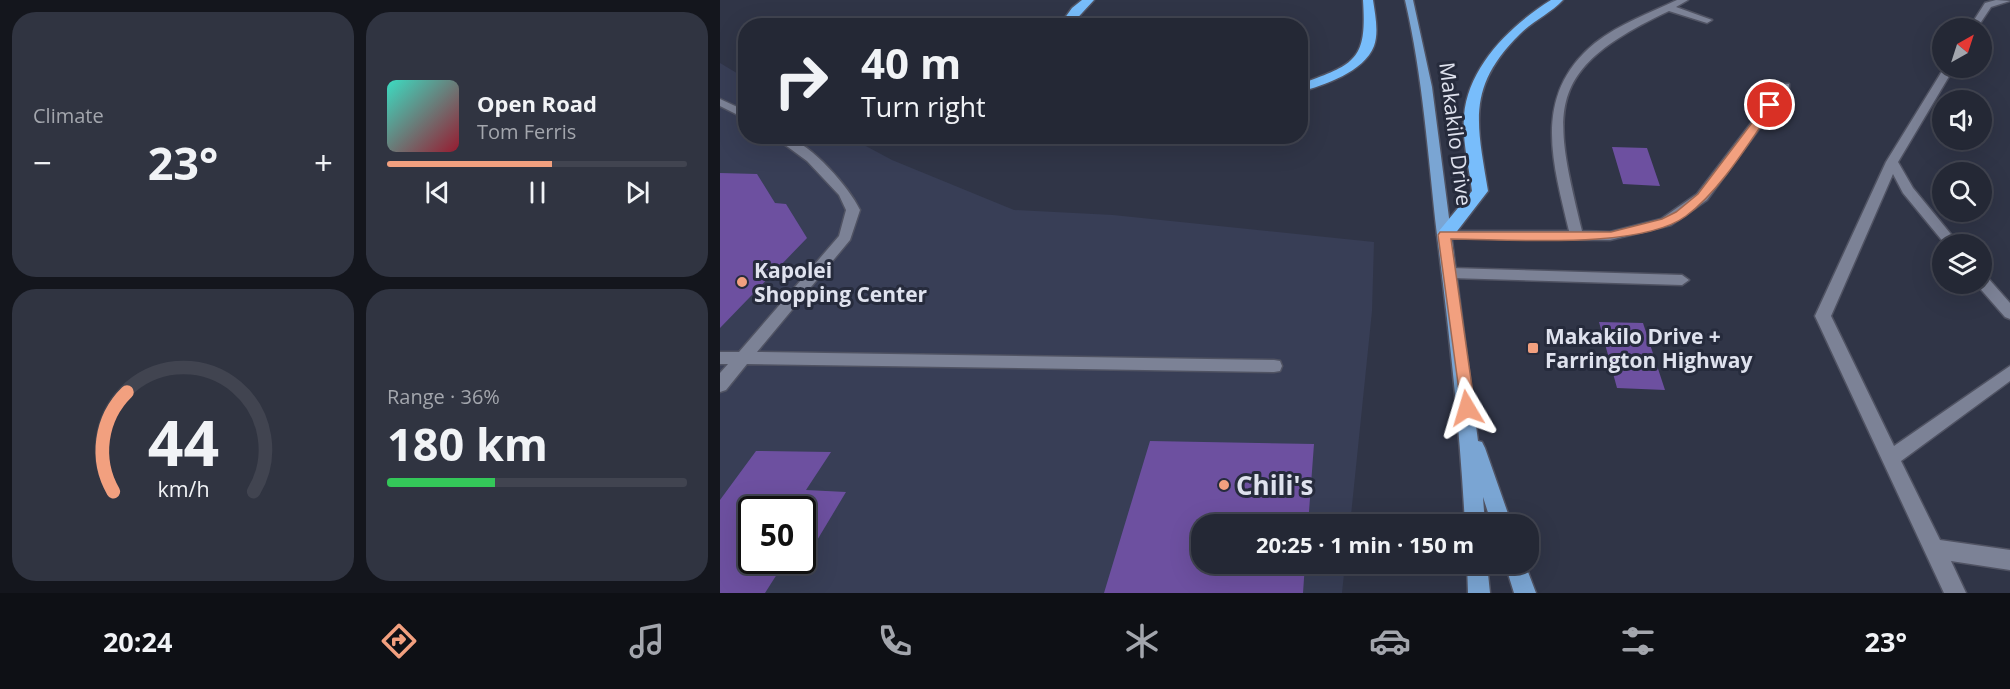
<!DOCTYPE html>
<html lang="en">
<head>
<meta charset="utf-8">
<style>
	body { margin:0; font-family:"Open Sans",sans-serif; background:#303441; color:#f1f3f6; height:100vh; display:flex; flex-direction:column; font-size:22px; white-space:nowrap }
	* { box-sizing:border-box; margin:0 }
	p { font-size:20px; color:#a3a6ad }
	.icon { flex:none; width:33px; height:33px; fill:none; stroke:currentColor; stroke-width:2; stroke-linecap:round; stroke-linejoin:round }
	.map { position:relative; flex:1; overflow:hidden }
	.drawer { display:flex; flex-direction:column; gap:12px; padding:12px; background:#14161d; width:720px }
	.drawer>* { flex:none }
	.hud { position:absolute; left:18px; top:18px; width:570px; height:126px; border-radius:24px; box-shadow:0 6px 24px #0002,0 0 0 2px #414450; background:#242835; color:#f1f3f6; overflow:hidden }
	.needle { width:39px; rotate:39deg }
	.tools { position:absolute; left:1212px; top:18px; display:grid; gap:12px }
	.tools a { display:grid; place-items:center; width:60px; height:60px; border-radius:50%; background:#242835; box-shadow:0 6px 24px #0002,0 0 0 2px #414450; font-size:30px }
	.speed { position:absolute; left:18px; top:496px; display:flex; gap:12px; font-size:30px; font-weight:700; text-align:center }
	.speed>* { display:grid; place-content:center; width:78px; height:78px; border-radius:50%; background:#242835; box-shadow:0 6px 24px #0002,0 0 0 2px #414450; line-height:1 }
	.speed .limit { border:3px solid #111; border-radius:9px; background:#fff; color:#111 }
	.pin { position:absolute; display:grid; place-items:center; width:51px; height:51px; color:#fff; margin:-26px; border:3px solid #fff; border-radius:50%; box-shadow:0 2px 6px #0007 }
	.me { position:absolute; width:66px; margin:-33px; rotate:353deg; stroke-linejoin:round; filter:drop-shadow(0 0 4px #0008) }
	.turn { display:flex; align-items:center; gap:21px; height:126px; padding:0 24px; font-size:27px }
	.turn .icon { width:78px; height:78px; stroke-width:2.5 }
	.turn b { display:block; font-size:42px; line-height:51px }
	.big { font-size:45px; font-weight:700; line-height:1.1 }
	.drawer .widget { flex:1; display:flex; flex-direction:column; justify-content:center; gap:9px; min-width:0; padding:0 21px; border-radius:24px; background:#303441 }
	.drawer .dial { align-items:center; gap:0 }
	.dial svg { height:156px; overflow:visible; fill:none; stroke:#414450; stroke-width:7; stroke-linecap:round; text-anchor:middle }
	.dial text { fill:#f1f3f6; stroke:none }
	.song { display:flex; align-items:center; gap:18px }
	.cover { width:72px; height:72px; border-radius:9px; background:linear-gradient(135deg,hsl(170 70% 55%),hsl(350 70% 35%)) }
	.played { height:6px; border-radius:3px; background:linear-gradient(90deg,#f2a07f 55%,#414450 55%) }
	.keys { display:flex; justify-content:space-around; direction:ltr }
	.heat { display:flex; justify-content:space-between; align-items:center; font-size:33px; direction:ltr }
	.charge { height:9px; border-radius:4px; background:linear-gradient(90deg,#34c759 36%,#414450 0) }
	.drawer .tiles { flex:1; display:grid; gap:12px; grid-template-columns:repeat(2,1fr) }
	.trip { position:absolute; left:471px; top:514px; width:348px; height:60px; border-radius:24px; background:#242835; box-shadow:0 6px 24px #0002,0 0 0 2px #414450; font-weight:700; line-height:60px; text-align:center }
	.tab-bar { display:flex; height:96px; justify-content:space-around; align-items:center; background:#0e1015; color:#a3a6ad }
	.tab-bar .icon { width:42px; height:42px }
	.tab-bar .selected { color:#f2a07f }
	.tab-bar b { font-size:27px; color:#f1f3f6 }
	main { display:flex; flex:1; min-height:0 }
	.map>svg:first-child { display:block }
	.built { fill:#383e56; fill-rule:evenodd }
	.building { fill:#6d50a0; fill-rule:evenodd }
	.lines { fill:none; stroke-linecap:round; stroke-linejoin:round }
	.minor-casing { stroke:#505363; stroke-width:3 }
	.major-casing { stroke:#505363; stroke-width:3 }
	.highway-casing { stroke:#505363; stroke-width:3 }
	.minor { fill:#7c8296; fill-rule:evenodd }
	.major { fill:#7aa5d3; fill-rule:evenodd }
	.highway { fill:#78bdfb; fill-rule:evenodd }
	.route { fill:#f2a07f; stroke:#9d6853; stroke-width:1.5 }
	.poi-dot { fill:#f2a07f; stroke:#262b3c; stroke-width:2 }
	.labels { text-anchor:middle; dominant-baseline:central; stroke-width:6; stroke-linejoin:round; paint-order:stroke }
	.street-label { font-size:21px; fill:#dfe2ee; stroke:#262b3c }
	.poi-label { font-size:21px; font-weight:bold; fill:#dfe2ee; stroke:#262b3c; text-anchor:start }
	.near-poi-label { font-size:26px; font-weight:bold; fill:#dfe2ee; stroke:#262b3c; text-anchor:start }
</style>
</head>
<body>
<main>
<section class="drawer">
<div class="tiles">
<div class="widget"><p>Climate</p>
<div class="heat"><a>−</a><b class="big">23°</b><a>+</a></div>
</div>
<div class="widget">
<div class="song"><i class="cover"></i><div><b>Open Road</b><p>Tom Ferris</p></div></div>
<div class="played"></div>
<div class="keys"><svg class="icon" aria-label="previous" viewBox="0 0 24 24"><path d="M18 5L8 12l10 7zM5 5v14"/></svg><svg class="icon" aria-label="pause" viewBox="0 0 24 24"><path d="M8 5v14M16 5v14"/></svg><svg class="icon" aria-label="next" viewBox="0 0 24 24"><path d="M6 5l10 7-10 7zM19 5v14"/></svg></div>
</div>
<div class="widget dial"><svg viewBox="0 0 100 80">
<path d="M14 69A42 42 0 1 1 86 69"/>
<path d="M14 69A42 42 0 0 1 21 18" stroke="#f2a07f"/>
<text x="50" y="56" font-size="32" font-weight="700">44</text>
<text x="50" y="72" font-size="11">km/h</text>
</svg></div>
<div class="widget"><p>Range · 36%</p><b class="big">180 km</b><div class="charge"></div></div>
</div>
</section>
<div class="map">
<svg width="1290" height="593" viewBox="0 0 1290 593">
	<rect width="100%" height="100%" fill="#303547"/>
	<path class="built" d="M 0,63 L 25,78 L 26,136 L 129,137 L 172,160 L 294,210 L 393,215 L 654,242 L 652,311 L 630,525 L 482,525 L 482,564 L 625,564 L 622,593 L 0,593 ZM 32,510 L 82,510 L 82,561 L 32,561 Z"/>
	<path class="building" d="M 892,147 L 927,148 L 940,186 L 903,184 Z
		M 0,173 L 37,174 L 55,203 L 66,204 L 87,238 L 0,328 Z
		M 879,322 L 923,323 L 945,390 L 897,388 Z
		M 430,441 L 594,444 L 588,525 L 482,525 L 482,564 L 585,564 L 583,593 L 384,593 Z
		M 36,451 L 111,452 L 86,490 L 126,492 L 78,572 L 59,571 L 45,593 L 0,593 L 0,500 ZM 32,510 L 82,510 L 82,561 L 32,561 Z"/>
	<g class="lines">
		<g class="minor-casing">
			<path id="minor" d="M 957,0 L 968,0 L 956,7 L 992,20 L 987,23 L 949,11 C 824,70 832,108 862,231 L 890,232 L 941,219 L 977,194 L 1061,84 L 1069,84 L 1069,88 L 987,200 L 951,225 L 890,240 L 720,238 L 718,235 L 725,231 L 849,231 C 833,163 811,95 875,43 C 899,24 930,13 957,0 Z
				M 1276,0 L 1290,1 L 1271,7 L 1257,28 L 1249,28 L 1265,3 Z
				M 1224,68 L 1234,68 L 1178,162 L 1193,188 L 1239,244 L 1225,244 L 1183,193 L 1173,174 L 1111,316 L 1174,446 L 1290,366 L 1290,381 L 1181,461 L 1220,540 L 1290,550 L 1290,570 L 1231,561 L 1246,593 L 1224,593 L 1095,316 L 1166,162 Z
				M 0,99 L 26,111 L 26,119 L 0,106 Z
				M 53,136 C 57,136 63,135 67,137 C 92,145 129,187 140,210 L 130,240 L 37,352 L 554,360 L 560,361 L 562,366 L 560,371 L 554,372 L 27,364 L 6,390 L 0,392 L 0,373 L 8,364 L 0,364 L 0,352 L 19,352 L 119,236 L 126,210 L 119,195 L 87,161 Z
				M 731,268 L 962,275 L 969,280 L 962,285 L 731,278 L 724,273 Z
				M 1262,276 L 1267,277 L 1290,303 L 1290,319 L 1285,317 L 1257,285 L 1262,284 Z"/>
		</g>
		<g class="major-casing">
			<path id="major" d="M 685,0 L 693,0 L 712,87 L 758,441 L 762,442 L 765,448 L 792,525 L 772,525 L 763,497 L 765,525 L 745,525 C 740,428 729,331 717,235 C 708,156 703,77 685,0 Z
				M 747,564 L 767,564 L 770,593 L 748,593 Z
				M 785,564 L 805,564 L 816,593 L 794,593 Z"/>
		</g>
		<g class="highway-casing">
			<path id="highway" d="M 362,0 L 374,0 L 350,26 L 339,26 L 352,8 Z
				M 643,0 L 653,0 C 655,14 659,32 654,46 C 644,72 604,85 580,92 L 580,84 C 636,64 647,60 643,0 Z
				M 831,0 L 843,0 C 831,13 813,21 800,34 C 746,87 757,124 768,191 L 731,239 L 719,239 L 717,235 L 719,231 L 752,191 C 749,166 742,141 744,116 C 748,66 791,25 831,0 Z"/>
		</g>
		<use href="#minor" class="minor"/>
		<use href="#major" class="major"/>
		<use href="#highway" class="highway"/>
	</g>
	<path class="route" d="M 1047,103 L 1055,105 C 1030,141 1001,190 966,216 C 920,250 790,239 731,239 L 755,408 L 753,413 L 742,413 L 718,235 L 720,232 L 891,232 L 942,219 L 956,212 L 978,194 Z"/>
	<g class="poi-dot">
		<circle cx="22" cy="282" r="6"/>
		<rect x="807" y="342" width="12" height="12" rx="3"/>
		<circle cx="504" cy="485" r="6"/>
	</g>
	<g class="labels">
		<g class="street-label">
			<text transform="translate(736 134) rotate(83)">Makakilo Drive</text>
		</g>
		<g class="poi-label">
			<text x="34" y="270">Kapolei<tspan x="34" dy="24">Shopping Center</tspan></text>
			<text x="825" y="336">Makakilo Drive +<tspan x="825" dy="24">Farrington Highway</tspan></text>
		</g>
		<g class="near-poi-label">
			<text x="516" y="485">Chili's</text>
		</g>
	</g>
</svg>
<div class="tools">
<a><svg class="needle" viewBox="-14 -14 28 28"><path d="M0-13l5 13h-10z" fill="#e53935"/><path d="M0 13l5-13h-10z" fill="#a3a6ad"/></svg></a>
<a><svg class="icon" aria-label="sound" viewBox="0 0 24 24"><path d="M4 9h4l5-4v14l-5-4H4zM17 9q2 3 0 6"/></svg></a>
<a><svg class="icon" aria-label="search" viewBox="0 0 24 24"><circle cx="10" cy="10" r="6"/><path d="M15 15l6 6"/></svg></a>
<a><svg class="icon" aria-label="layers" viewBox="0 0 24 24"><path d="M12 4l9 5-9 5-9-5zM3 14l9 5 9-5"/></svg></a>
</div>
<div class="speed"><div class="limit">50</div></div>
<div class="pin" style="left:1050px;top:105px;background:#d93025"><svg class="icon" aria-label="arrive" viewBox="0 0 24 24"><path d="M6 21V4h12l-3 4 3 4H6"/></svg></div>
<svg class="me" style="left:747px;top:408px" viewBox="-20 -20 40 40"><path d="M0-17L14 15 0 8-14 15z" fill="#f2a07f" stroke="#fff" stroke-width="4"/></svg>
<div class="trip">20:25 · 1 min · 150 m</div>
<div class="hud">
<div class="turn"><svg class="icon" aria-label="right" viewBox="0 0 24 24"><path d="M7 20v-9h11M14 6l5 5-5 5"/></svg><div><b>40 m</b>Turn right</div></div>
</div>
</div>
</main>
<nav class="tab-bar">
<b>20:24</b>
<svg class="icon selected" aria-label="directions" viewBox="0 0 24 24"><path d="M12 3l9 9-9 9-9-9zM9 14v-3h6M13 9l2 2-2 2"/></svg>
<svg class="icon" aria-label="music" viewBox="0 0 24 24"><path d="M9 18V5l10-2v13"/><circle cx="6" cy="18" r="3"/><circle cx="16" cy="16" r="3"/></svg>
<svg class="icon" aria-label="phone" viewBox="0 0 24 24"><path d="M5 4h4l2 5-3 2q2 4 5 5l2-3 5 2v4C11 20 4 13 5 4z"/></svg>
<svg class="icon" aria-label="climate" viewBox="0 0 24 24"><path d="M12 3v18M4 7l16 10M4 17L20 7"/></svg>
<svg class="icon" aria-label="car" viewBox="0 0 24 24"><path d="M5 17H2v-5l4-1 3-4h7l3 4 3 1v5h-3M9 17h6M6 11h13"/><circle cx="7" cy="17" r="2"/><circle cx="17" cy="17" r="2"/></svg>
<svg class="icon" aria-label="filters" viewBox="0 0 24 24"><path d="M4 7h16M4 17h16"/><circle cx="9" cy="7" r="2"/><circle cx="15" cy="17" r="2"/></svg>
<b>23°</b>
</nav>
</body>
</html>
